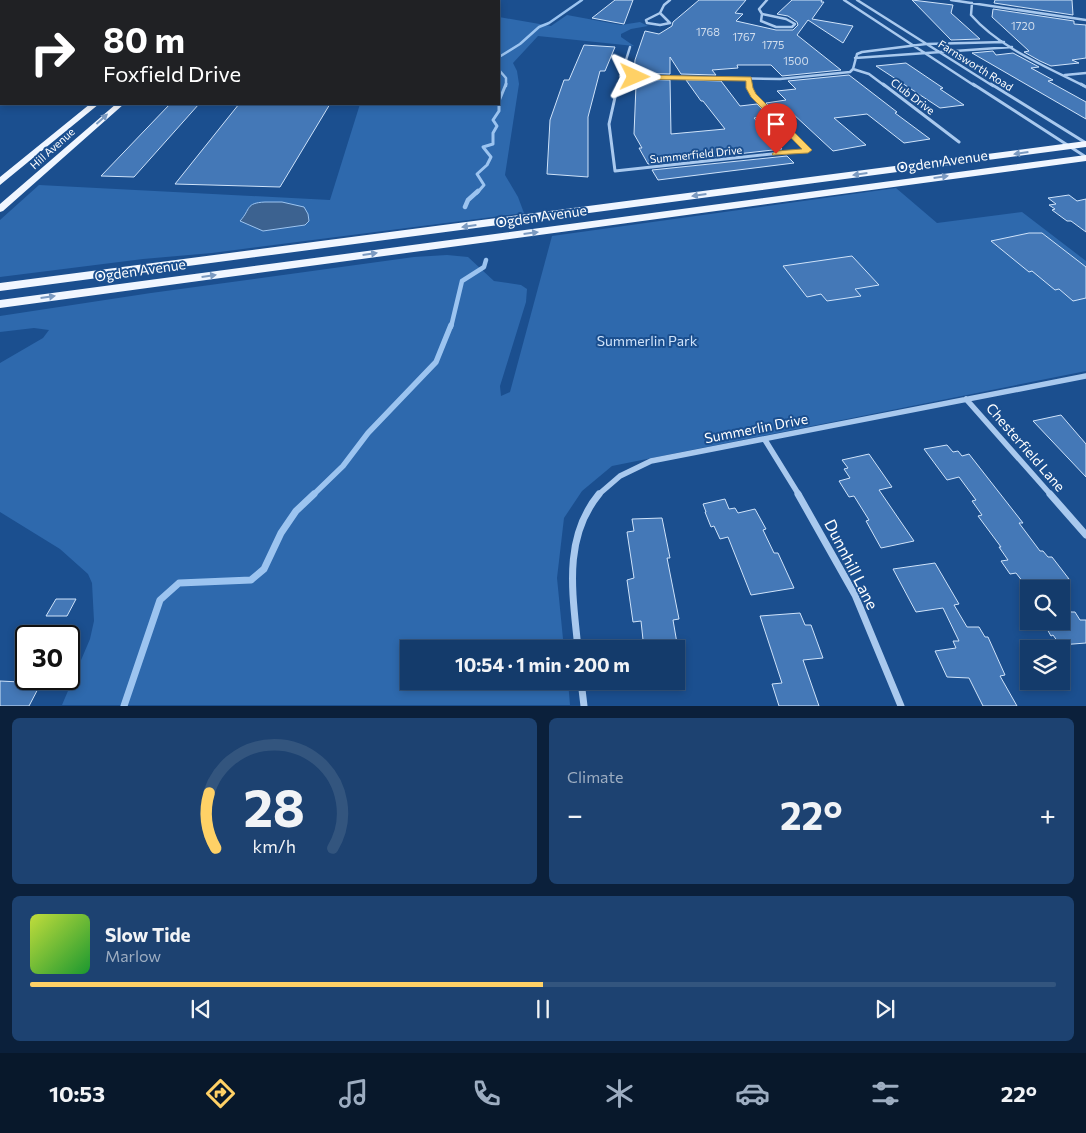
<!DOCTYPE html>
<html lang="en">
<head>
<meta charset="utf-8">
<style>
	body { margin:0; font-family:Commissioner,sans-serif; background:#1d4271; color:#f1f3f6; height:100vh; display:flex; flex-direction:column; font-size:19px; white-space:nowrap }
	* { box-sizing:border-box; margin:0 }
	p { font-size:16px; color:#9dadc1 }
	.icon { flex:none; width:28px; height:28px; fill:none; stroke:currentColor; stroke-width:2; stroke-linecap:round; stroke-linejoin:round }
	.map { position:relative; height:706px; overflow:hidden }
	.drawer { display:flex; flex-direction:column; gap:12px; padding:12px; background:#0b203b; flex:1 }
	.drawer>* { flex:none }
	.hud { position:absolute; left:0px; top:0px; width:500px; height:105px; box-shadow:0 2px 8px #0003,0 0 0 1px #33557e; background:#202124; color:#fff; overflow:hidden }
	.tools { position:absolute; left:1020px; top:580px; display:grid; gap:10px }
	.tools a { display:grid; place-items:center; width:50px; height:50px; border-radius:0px; background:#143b6b; box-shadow:0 2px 8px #0003,0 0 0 1px #33557e; font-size:25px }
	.speed { position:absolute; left:15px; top:625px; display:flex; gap:10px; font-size:25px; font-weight:700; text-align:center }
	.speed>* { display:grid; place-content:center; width:65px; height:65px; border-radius:50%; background:#143b6b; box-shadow:0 2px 8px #0003,0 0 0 1px #33557e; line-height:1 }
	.speed .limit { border:2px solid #111; border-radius:8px; background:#fff; color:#111 }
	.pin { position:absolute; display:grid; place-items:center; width:42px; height:42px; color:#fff; margin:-51px -21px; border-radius:50% 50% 50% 0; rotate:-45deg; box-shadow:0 0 5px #0007 }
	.pin .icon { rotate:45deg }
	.me { position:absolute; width:55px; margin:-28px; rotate:91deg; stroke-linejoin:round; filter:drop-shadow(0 0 4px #0008) }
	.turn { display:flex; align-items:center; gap:18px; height:105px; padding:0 20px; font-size:22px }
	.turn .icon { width:65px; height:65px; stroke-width:2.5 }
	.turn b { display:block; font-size:35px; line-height:42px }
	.big { font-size:38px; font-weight:700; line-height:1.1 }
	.drawer .card { flex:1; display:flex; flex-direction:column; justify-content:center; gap:8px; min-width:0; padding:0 18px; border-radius:8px; background:#1d4271 }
	.drawer .dial { align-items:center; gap:0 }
	.dial svg { height:130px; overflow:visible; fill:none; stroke:#33557e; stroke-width:7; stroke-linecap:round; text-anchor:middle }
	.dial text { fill:#f1f3f6; stroke:none }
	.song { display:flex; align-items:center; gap:15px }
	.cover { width:60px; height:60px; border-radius:8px; background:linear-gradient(135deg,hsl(70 70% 55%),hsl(130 70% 35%)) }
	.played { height:5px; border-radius:2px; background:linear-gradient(90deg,#ffd166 50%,#33557e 50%) }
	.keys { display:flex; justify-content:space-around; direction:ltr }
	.heat { display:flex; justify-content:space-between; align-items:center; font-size:28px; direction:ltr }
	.drawer .tiles { flex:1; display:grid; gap:12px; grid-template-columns:1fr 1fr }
	.card:last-child { grid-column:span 2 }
	.trip { position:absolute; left:400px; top:640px; width:285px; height:50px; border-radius:0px; background:#143b6b; box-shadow:0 2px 8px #0003,0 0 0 1px #33557e; font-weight:700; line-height:50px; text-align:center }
	.dock { display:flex; height:80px; justify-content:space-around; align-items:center; background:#08182b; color:#9dadc1 }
	.dock .icon { width:35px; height:35px }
	.dock .current { color:#ffd166 }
	.dock b { font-size:22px; color:#f1f3f6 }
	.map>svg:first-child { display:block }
	.green { fill:#2e69ad }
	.water { fill:#3c6290; stroke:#9cc4f0 }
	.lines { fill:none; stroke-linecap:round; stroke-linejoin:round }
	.stream-far4 { stroke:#9cc4f0; stroke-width:2.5 }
	.stream-far3 { stroke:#9cc4f0; stroke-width:3 }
	.stream-far2 { stroke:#9cc4f0; stroke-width:4.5 }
	.stream-far1 { stroke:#9cc4f0; stroke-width:5.5 }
	.stream { stroke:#9cc4f0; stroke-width:7 }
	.building { fill:#4478b7; stroke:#cfe3fa }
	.street-far3 { stroke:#a9c9ee; stroke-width:2.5 }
	.street-far2 { stroke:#a9c9ee; stroke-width:3 }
	.street-far1 { stroke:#a9c9ee; stroke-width:5.5 }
	.street { stroke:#a9c9ee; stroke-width:7 }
	.secondary { fill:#d6e6fa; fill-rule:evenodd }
	.primary { fill:#f0f6ff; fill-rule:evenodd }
	.oneway { fill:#7b9ac1 }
	.route { fill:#ffd166; stroke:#a68842 }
	.labels { text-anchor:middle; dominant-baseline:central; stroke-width:4; stroke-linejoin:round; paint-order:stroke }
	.number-label { font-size:11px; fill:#d0dded }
	.far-street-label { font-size:11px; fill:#fff; stroke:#1b4f8f }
	.street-label { font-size:14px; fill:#fff; stroke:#1b4f8f }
	.park-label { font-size:14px; fill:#cfe3fa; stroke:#1b4f8f }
	.near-street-label { font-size:16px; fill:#fff; stroke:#1b4f8f }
</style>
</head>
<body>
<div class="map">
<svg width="1086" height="706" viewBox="0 0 1086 706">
	<rect width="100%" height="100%" fill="#1b4f8f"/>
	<path class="green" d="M 567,15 L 621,25 L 640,22 L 648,26 L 631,29 L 621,34 L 621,37 L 634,46 L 538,36 L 513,63 L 517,71 L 519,84 L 505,175 L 518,197 L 524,213 L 212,253 L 143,259 L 0,277 L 0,220 L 39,185 L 330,200 L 360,104 L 499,104 L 499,17 L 551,26 Z
		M 896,188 L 937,223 L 1022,212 L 1086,261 L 1086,371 L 612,466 L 582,491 L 564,518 L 557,578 L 564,649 L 409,649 L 409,681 L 568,681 L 570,705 L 62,705 L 90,639 L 94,621 L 92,583 L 88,574 L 60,549 L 0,512 L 0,363 L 43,338 L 49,330 L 34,328 L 0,332 L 0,316 L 151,293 L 414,257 L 447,255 L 468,257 L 494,281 L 521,285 L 527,289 L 526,302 L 500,386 L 501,396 L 510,392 L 552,236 Z"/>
	<path class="water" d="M 265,202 L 282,202 L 304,207 L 308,214 L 309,221 L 305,225 L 263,231 L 240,221 C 251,209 245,203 265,202 Z"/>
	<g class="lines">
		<path class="stream-far4" d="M 499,57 L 520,44 L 539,27 L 549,23 L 582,0
			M 499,70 L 506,78 L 506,86"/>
		<path class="stream-far3" d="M 477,193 L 484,185 L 477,174 L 487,165 L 491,157 L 483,147 L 493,144 L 493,133 L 497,126 L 493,120 L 499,111 L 499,101 L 506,84"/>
		<path class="stream-far2" d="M 465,207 L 468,200 L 478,191
			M 451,327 L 462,281 L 484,267 L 486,260"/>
		<path class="stream-far1" d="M 313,495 L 343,466 L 368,433 L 436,362 L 451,325"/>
		<path class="stream" d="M 124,706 L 160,600 L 179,583 L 251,580 L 264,569 L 281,533 L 296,511 L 314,494"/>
	</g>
	<path class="building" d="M 615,0 L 633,0 L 624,24 L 592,18 Z
		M 699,0 L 746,0 L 735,13 L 743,14 L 736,21 L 776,30 L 793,30 L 798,25 L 797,22 L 788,16 L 777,14 L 792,0 L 822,0 L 821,2 L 824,2 L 812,19 L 853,26 L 843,43 L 808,20 L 797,35 L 841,70 L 782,76 L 771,65 L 737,65 L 738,68 L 712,70 L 716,75 L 681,74 L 670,57 L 670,74 L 634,73 L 635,60 L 645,31 L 659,34 L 672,26 L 673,22 Z
		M 912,0 L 953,5 L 951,13 L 980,39 L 951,40 Z
		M 995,0 L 1072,0 L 1073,15 L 994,3 Z
		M 993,9 L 1074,21 L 1074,24 L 1086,25 L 1086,58 L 1072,60 L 1079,63 L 1051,66 L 1040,61 L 1024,52 L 1029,51 L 992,17 Z
		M 584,45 L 615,47 L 605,71 L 600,71 L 588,117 L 588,177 L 547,174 L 550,120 L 564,80 L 569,80 Z
		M 993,51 L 996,55 L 1013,53 L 1039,67 L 1031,68 L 1053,80 L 1048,81 L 1086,102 L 1086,119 L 972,53 Z
		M 906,63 L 943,88 L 940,89 L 964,105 L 940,108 L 876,66 Z
		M 849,75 L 897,112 L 895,113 L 930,139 L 904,143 L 867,114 L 834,118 L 866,145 L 833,151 L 792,113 L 778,115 L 766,103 L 786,100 L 777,91 L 796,89 L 788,81 Z
		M 634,79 L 670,80 L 671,134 L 725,129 L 703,101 L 701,101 L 686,80 L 721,81 L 740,106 L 757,104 L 769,116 L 754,118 L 782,149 L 648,164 L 639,148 L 642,148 L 634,134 L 636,85 L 634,84 Z
		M 170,104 L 199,104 L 134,177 L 101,176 Z
		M 239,104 L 330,104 L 280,187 L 175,184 Z
		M 787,156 L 794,163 L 658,180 L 652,170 Z
		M 1069,195 L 1077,201 L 1086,199 L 1086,232 L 1071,221 L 1067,221 L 1052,210 L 1055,209 L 1049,205 L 1056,204 L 1048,198 Z
		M 1029,233 L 1042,233 L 1086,267 L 1086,298 L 1073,301 L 1059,289 L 1055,290 L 1032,271 L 1029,272 L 991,241 Z
		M 852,256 L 879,285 L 855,289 L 861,296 L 827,301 L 821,294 L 807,297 L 783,266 Z
		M 1061,415 L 1086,444 L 1086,477 L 1033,421 Z
		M 947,445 L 953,452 L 958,451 L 962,456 L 969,454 L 1023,523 L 1019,523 L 1040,551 L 1043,551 L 1048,557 L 1052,557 L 1069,579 L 1027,587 L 1016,573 L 1010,574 L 1001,561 L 1008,560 L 999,547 L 1001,547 L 978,516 L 982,515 L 972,501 L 976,500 L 959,477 L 947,480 L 924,449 Z
		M 869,454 L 892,487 L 879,490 L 914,541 L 881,548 L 866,521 L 869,520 L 854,496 L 849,497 L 839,481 L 850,478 L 844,469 L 848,468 L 842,460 Z
		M 725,499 L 729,509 L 735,508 L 738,513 L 755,509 L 766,529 L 763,530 L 774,553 L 778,553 L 794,588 L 751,595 L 728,537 L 720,539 L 714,526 L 711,527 L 705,512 L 706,512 L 703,504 Z
		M 662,518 L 670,558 L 667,558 L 679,619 L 673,620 L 678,649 L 644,649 L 641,621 L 633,622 L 627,580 L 634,578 L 627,532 L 634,531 L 632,519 Z
		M 935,563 L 959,604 L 954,605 L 967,627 L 979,627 L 985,637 L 988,637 L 1005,675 L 1000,676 L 1017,706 L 983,706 L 969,678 L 947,677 L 935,651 L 956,648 L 953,641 L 959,641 L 943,608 L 916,612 L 893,569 Z
		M 1061,598 L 1071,612 L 1075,612 L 1080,620 L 1086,620 L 1086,643 L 1060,645 L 1053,635 L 1051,636 L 1043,622 L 1061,621 Z
		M 56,599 L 76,599 L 67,616 L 46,616 Z
		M 800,613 L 805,625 L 811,625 L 823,658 L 803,660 L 819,706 L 779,706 L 772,684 L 782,683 L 760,616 Z
		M 0,681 L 41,683 L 29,706 L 0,706 Z"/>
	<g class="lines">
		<path class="street-far3" d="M 844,0 L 975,86
			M 857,0 L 993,86
			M 951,0 L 1086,20
			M 109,1 L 111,0
			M 972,3 L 971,15 C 1000,48 1045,66 1084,86
			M 660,13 L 670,23 L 660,25 L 647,23 L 646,20 Z
			M 660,13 L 664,5 L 670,0
			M 762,14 L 786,19 L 795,24 L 792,27 L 776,27 L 761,21 Z
			M 762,14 L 759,9 L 767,0
			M 855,58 L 1012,47
			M 853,69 L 869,74 L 885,86
			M 1065,75 L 1086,73
			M 620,76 L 780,79 L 850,72 L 853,69 L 857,54 L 862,52 L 926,44 L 1004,42
			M 749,79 L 749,86
			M 618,86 L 630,47"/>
		<path class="street-far2" d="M 618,84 L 609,124 L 615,171 L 808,150
			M 749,84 L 753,95 L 808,150
			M 883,84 L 959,142
			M 973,84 L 1086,157
			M 991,84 L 1086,143
			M 1081,84 L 1086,87"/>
		<path class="street-far1" d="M 966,399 L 1051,495
			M 765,440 L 799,495
			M 598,495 L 620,476 L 651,461 L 1086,376"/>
		<path class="street" d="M 798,494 L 855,595 L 901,706
			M 1050,494 L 1086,535
			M 578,649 C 573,595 562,539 599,494
			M 581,681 L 584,706"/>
		<path class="secondary" d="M 0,8 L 1,9 L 1,11 L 0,12 Z"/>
		<path class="primary" d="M 90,104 L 99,104 L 0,185 L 0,177 Z
			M 116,104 L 124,104 L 3,211 L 0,212 L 0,204 Z
			M 1086,141 L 1086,147 L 0,291 L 0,283 Z
			M 1086,155 L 1086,161 L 0,308 L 0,300 Z"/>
	</g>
	<defs><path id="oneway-solid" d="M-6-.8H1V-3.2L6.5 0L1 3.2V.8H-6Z" transform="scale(1.25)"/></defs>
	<g class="oneway">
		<use href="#oneway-solid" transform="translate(102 119) rotate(-42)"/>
		<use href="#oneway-solid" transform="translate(1021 153) rotate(172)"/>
		<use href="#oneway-solid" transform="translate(860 174) rotate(172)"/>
		<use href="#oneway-solid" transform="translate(941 177) rotate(-8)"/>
		<use href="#oneway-solid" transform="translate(699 195) rotate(172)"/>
		<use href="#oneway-solid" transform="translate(469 226) rotate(172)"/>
		<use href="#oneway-solid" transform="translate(531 233) rotate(-7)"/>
		<use href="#oneway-solid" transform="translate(370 254) rotate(-8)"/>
		<use href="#oneway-solid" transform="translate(209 276) rotate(-8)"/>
		<use href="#oneway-solid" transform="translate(48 297) rotate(-8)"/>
	</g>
	<path class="route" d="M 635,75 L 751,77 L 753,88 L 756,94 L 812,150 L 808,153 L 773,155 L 772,154 L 776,151 L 802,149 L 751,97 L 746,88 L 746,81 L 632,79 L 631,77 Z"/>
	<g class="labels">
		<g class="number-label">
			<text x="1023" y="25">1720</text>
			<text x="708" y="31">1768</text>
			<text x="744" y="36">1767</text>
			<text x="773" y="44">1775</text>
			<text x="796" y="60">1500</text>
		</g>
		<g class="far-street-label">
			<text transform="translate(976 65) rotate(32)">Farnsworth Road</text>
			<text transform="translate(913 96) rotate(37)">Club Drive</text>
			<text transform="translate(52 148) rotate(-42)">Hill Avenue</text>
			<text transform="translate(696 154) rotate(-6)">Summerfield Drive</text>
		</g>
		<g class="street-label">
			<text transform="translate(942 161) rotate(-8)">Ogden Avenue</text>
			<text transform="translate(541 216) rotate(-8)">Ogden Avenue</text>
			<text transform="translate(140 270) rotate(-8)">Ogden Avenue</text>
			<text transform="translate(756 428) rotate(-11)">Summerlin Drive</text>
			<text transform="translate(1026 447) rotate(49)">Chesterfield Lane</text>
		</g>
		<g class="park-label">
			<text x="647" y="340">Summerlin Park</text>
		</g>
		<g class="near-street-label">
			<text transform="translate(852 564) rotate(63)">Dunnhill Lane</text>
		</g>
	</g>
</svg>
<div class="tools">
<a><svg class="icon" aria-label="search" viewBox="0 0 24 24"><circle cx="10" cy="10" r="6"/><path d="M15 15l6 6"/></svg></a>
<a><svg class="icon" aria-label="layers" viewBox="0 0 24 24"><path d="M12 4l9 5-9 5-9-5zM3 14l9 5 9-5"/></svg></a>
</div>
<div class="speed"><div class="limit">30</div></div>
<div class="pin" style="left:776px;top:154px;background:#d93025"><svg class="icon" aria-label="arrive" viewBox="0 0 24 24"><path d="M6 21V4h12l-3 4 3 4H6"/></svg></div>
<svg class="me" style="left:635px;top:77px" viewBox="-20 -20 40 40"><path d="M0-17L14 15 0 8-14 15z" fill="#ffd166" stroke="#fff" stroke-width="4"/></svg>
<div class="trip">10:54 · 1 min · 200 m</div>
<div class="hud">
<div class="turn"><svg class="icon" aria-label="right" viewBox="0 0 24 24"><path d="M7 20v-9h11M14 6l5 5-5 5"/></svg><div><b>80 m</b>Foxfield Drive</div></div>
</div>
</div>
<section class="drawer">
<div class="tiles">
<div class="card dial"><svg viewBox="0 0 100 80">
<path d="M14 69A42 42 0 1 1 86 69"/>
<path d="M14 69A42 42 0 0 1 10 35" stroke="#ffd166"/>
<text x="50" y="56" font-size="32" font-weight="700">28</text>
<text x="50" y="72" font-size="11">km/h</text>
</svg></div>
<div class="card"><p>Climate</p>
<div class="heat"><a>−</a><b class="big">22°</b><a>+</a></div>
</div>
<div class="card">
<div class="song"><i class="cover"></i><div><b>Slow Tide</b><p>Marlow</p></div></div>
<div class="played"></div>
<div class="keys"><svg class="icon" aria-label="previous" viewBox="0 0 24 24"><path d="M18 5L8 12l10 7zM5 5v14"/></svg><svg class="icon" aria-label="pause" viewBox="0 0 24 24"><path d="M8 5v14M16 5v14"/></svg><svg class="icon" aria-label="next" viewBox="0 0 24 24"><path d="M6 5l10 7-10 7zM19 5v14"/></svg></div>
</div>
</div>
</section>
<nav class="dock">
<b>10:53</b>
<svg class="icon current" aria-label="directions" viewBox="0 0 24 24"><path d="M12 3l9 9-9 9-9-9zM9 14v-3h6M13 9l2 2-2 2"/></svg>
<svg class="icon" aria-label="music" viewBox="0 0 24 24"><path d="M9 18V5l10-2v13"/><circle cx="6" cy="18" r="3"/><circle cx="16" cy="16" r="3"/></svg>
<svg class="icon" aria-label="phone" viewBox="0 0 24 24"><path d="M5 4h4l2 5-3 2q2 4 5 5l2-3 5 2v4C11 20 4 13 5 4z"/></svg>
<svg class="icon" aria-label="climate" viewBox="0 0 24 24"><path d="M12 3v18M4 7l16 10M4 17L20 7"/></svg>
<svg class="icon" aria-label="car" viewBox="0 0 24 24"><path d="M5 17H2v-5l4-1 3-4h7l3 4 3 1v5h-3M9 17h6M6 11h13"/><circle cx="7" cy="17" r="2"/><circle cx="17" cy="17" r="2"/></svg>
<svg class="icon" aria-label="filters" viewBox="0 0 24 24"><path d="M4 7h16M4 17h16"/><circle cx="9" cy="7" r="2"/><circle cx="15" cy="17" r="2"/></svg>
<b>22°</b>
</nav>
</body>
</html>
